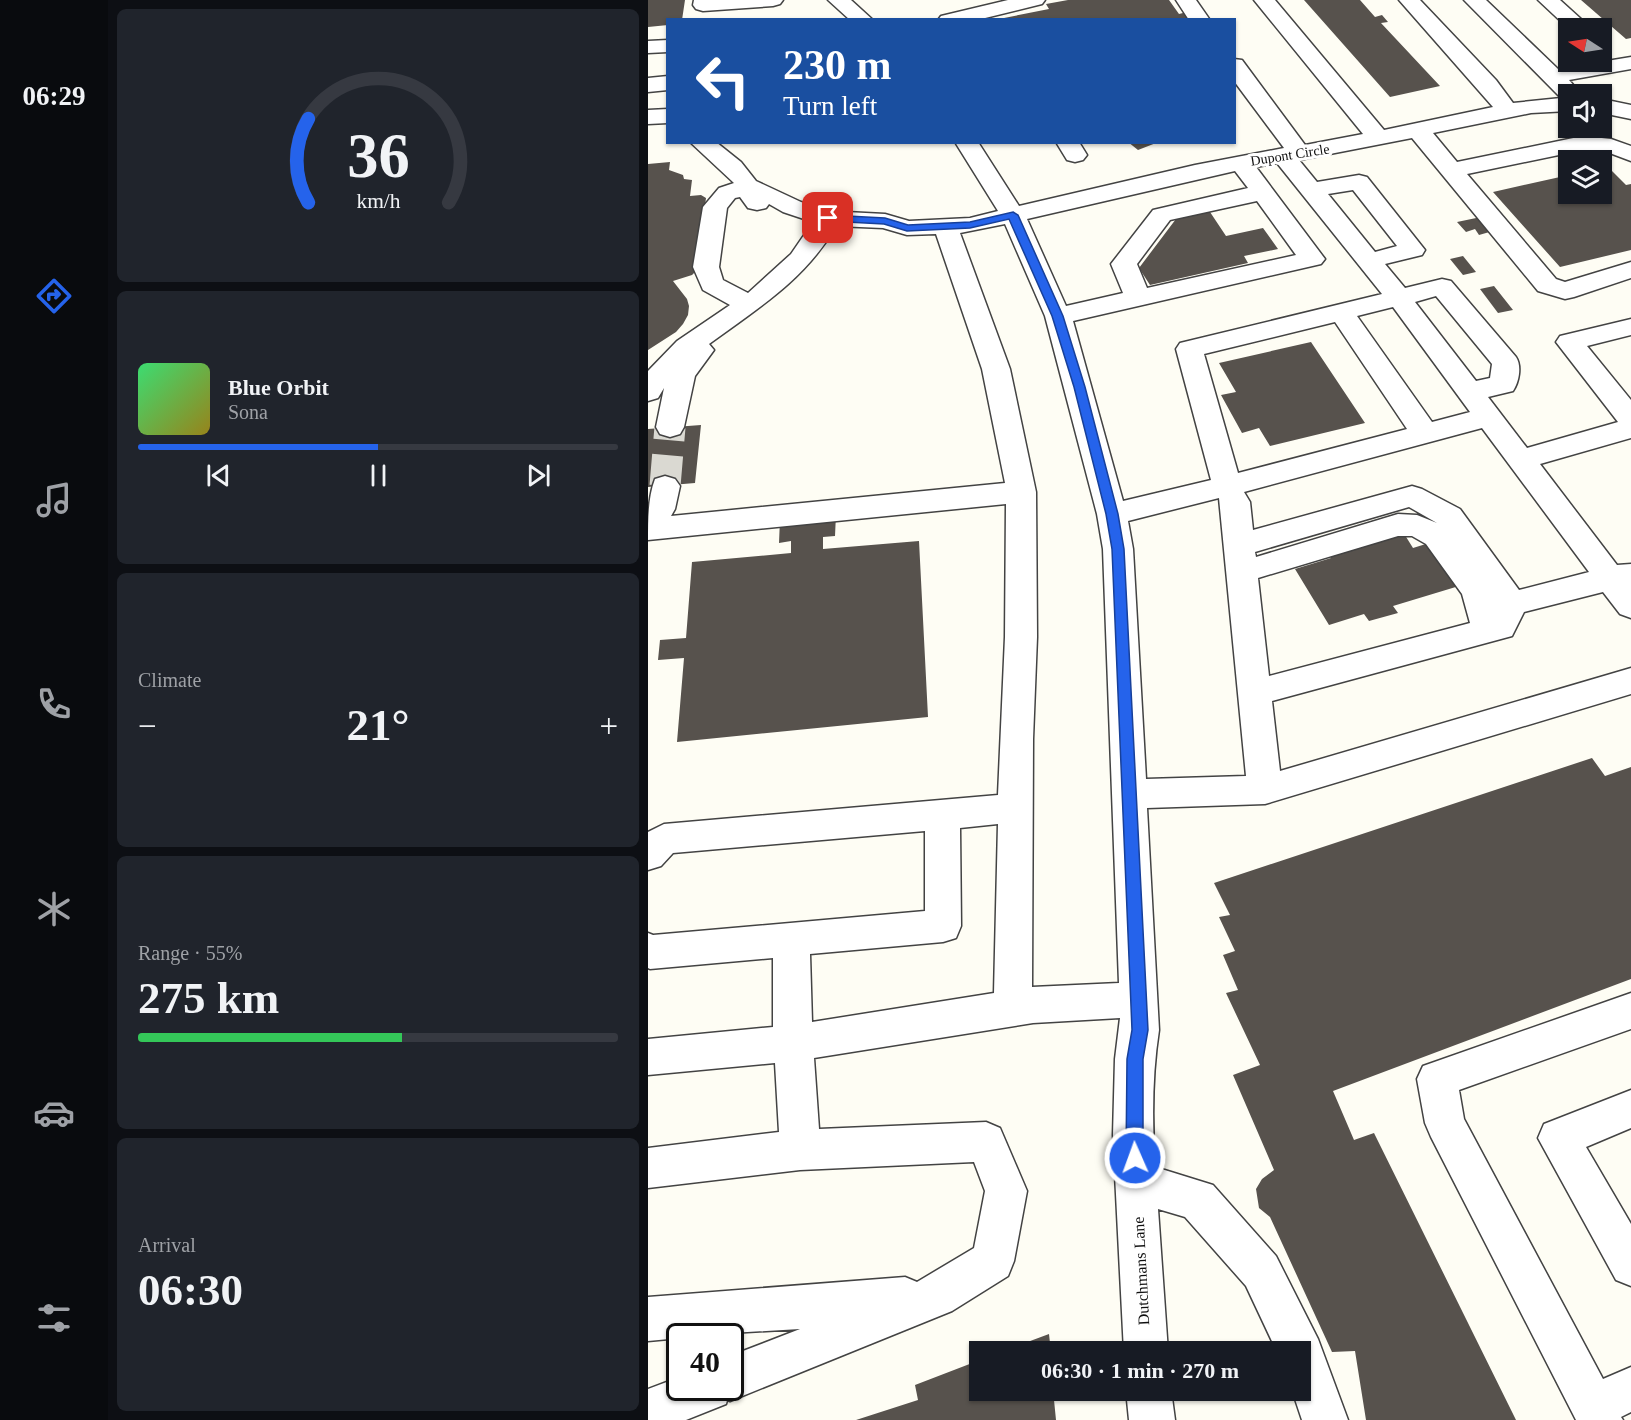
<!DOCTYPE html>
<html lang="en">
<head>
<meta charset="utf-8">
<style>
	body { margin:0; font-family:Georgia,serif; background:#20242c; color:#f1f3f6; height:100vh; display:flex; flex-direction:column; font-size:22px; white-space:nowrap }
	* { box-sizing:border-box; margin:0 }
	p { font-size:20px; color:#9ea1a6 }
	.icon { flex:none; width:33px; height:33px; fill:none; stroke:currentColor; stroke-width:2; stroke-linecap:round; stroke-linejoin:round }
	.map { position:relative; flex:1; overflow:hidden }
	.drawer { display:flex; flex-direction:column; gap:9px; padding:9px; background:#0d0f14; width:540px }
	.drawer>* { flex:none }
	.hud { position:absolute; left:18px; top:18px; width:570px; height:126px; border-radius:0px; box-shadow:0 2px 4px #0004; background:#1a4fa0; color:#fff; overflow:hidden }
	.needle { width:39px; rotate:282deg }
	.fabs { position:absolute; left:910px; top:18px; display:grid; gap:12px }
	.fabs a { display:grid; place-items:center; width:54px; height:54px; border-radius:0px; background:#171b24; box-shadow:0 2px 4px #0004; font-size:30px }
	.speed { position:absolute; left:18px; top:1323px; display:flex; gap:12px; font-size:30px; font-weight:700; text-align:center }
	.speed>* { display:grid; place-content:center; width:78px; height:78px; border-radius:50%; background:#171b24; box-shadow:0 2px 4px #0004; line-height:1 }
	.speed .limit { border:3px solid #111; border-radius:9px; background:#fff; color:#111 }
	.pin { position:absolute; display:grid; place-items:center; width:51px; height:51px; color:#fff; margin:-26px; border-radius:12px; box-shadow:0 3px 9px #0006 }
	.me { position:absolute; width:66px; margin:-33px; rotate:358deg; stroke-linejoin:round; filter:drop-shadow(0 0 4px #0008) }
	.turn { display:flex; align-items:center; gap:21px; height:126px; padding:0 18px; font-size:27px }
	.turn .icon { width:78px; height:78px; stroke-width:2.5 }
	.turn b { display:block; font-size:42px; line-height:51px }
	.big { font-size:45px; font-weight:600; line-height:1.1 }
	.drawer .card { flex:1; display:flex; flex-direction:column; justify-content:center; gap:9px; min-width:0; padding:0 21px; border-radius:9px; background:#20242c }
	.drawer .dial { align-items:center; gap:0 }
	.dial svg { height:156px; overflow:visible; fill:none; stroke:#363941; stroke-width:7; stroke-linecap:round; text-anchor:middle }
	.dial text { fill:#f1f3f6; stroke:none }
	.song { display:flex; align-items:center; gap:18px }
	.cover { width:72px; height:72px; border-radius:9px; background:linear-gradient(135deg,hsl(140 70% 55%),hsl(50 70% 35%)) }
	.played { height:6px; border-radius:3px; background:linear-gradient(90deg,#2563eb 50%,#363941 50%) }
	.keys { display:flex; justify-content:space-around; direction:ltr }
	.heat { display:flex; justify-content:space-between; align-items:center; font-size:33px; direction:ltr }
	.charge { height:9px; border-radius:4px; background:linear-gradient(90deg,#34c759 55%,#363941 0) }
	.trip { position:absolute; left:321px; top:1341px; width:342px; height:60px; border-radius:0px; background:#171b24; box-shadow:0 2px 4px #0004; font-weight:600; line-height:60px; text-align:center }
	main { display:flex; flex:1; min-height:0 }
	.menu { display:flex; flex-direction:column; width:108px; justify-content:space-around; align-items:center; background:#090b0e; color:#9ea1a6 }
	.menu .icon { width:42px; height:42px }
	.menu .current { color:#2563eb }
	.menu b { font-size:27px; color:#f1f3f6 }
	.map>svg:first-child { display:block }
	.building { fill:#57524d }
	.lines { fill:none; stroke-linecap:round; stroke-linejoin:round }
	.minor-tunnel { stroke:#dad9d2; stroke-width:31; stroke-dasharray:31 15; stroke-linecap:butt }
	.minor-casing { stroke:#434343; stroke-width:3 }
	.minor { fill:#fff; fill-rule:evenodd }
	.route { fill:#2563eb; stroke:#184099; stroke-width:1.5 }
	.labels { text-anchor:middle; dominant-baseline:central; stroke-width:6; stroke-linejoin:round; paint-order:stroke }
	.far-street-label { font-size:14px; fill:#101010; stroke:#fff }
	.street-label { font-size:16px; fill:#101010; stroke:#fff }
</style>
</head>
<body>
<main>
<nav class="menu">
<b>06:29</b>
<svg class="icon current" aria-label="directions" viewBox="0 0 24 24"><path d="M12 3l9 9-9 9-9-9zM9 14v-3h6M13 9l2 2-2 2"/></svg>
<svg class="icon" aria-label="music" viewBox="0 0 24 24"><path d="M9 18V5l10-2v13"/><circle cx="6" cy="18" r="3"/><circle cx="16" cy="16" r="3"/></svg>
<svg class="icon" aria-label="phone" viewBox="0 0 24 24"><path d="M5 4h4l2 5-3 2q2 4 5 5l2-3 5 2v4C11 20 4 13 5 4z"/></svg>
<svg class="icon" aria-label="climate" viewBox="0 0 24 24"><path d="M12 3v18M4 7l16 10M4 17L20 7"/></svg>
<svg class="icon" aria-label="car" viewBox="0 0 24 24"><path d="M5 17H2v-5l4-1 3-4h7l3 4 3 1v5h-3M9 17h6M6 11h13"/><circle cx="7" cy="17" r="2"/><circle cx="17" cy="17" r="2"/></svg>
<svg class="icon" aria-label="filters" viewBox="0 0 24 24"><path d="M4 7h16M4 17h16"/><circle cx="9" cy="7" r="2"/><circle cx="15" cy="17" r="2"/></svg>
</nav>
<section class="drawer">
<div class="card dial"><svg viewBox="0 0 100 80">
<path d="M14 69A42 42 0 1 1 86 69"/>
<path d="M14 69A42 42 0 0 1 14 26" stroke="#2563eb"/>
<text x="50" y="56" font-size="32" font-weight="700">36</text>
<text x="50" y="72" font-size="11">km/h</text>
</svg></div>
<div class="card">
<div class="song"><i class="cover"></i><div><b>Blue Orbit</b><p>Sona</p></div></div>
<div class="played"></div>
<div class="keys"><svg class="icon" aria-label="previous" viewBox="0 0 24 24"><path d="M18 5L8 12l10 7zM5 5v14"/></svg><svg class="icon" aria-label="pause" viewBox="0 0 24 24"><path d="M8 5v14M16 5v14"/></svg><svg class="icon" aria-label="next" viewBox="0 0 24 24"><path d="M6 5l10 7-10 7zM19 5v14"/></svg></div>
</div>
<div class="card"><p>Climate</p>
<div class="heat"><a>−</a><b class="big">21°</b><a>+</a></div>
</div>
<div class="card"><p>Range · 55%</p><b class="big">275 km</b><div class="charge"></div></div>
<div class="card"><p>Arrival</p><b class="big">06:30</b></div>
</section>
<div class="map">
<svg width="983" height="1420" viewBox="0 0 983 1420">
	<rect width="100%" height="100%" fill="#fefdf4"/>
	<path class="building" d="M 0,0 L 37,0 L 34,20 L 20,20 L 20,25 L 0,27 Z
		M 420,0 L 521,0 L 531,14 L 539,12 L 545,20 L 346,20 L 401,9 L 398,4 Z
		M 656,0 L 712,0 L 727,17 L 734,15 L 740,22 L 733,23 L 792,86 L 742,97 Z
		M 933,0 L 983,0 L 983,38 L 978,39 Z
		M 480,142 L 508,142 L 508,143 L 490,150 Z
		M 22,162 L 21,170 L 35,175 L 36,179 L 44,180 L 42,196 L 53,195 L 58,198 L 49,270 L 44,275 L 25,281 L 39,299 L 41,306 L 40,315 L 35,324 L 28,332 L 0,350 L 0,164 Z
		M 959,166 L 978,185 L 983,184 L 983,250 L 912,267 L 845,192 L 921,175 L 921,194 L 954,194 L 954,167 Z
		M 558,206 L 578,236 L 615,228 L 630,249 L 596,256 L 600,263 L 502,285 L 491,268 L 534,211 Z
		M 833,217 L 845,231 L 831,235 L 827,229 L 818,232 L 809,222 Z
		M 815,256 L 828,272 L 815,275 L 802,259 Z
		M 846,286 L 865,310 L 850,313 L 832,289 Z
		M 663,342 L 717,423 L 622,446 L 611,428 L 594,433 L 573,395 L 588,392 L 571,363 Z
		M 53,425 L 47,483 L 0,487 L 0,429 Z
		M 188,514 L 187,536 L 175,537 L 175,549 L 271,541 L 280,717 L 29,742 L 36,658 L 10,660 L 12,640 L 38,638 L 44,562 L 143,553 L 143,541 L 131,543 L 132,519 Z
		M 755,532 L 765,548 L 781,543 L 811,586 L 745,606 L 750,613 L 721,621 L 716,614 L 681,625 L 647,569 L 683,558 L 681,553 Z
		M 944,758 L 957,776 L 983,767 L 983,979 L 685,1091 L 706,1140 L 726,1133 L 868,1420 L 718,1420 L 707,1351 L 684,1352 L 622,1217 L 611,1208 L 608,1189 L 614,1179 L 626,1170 L 585,1075 L 612,1065 L 578,993 L 590,990 L 575,955 L 587,951 L 571,917 L 582,915 L 566,883 Z
		M 401,1334 L 403,1352 L 355,1352 L 355,1351 Z
		M 332,1360 L 332,1390 L 405,1390 L 408,1420 L 208,1420 L 270,1400 L 267,1385 Z"/>
	<g class="lines">
		<path class="minor-tunnel" d="M 17,486 L 22,427"/>
		<g class="minor-casing">
			<path id="minor" d="M 46,0 L 135,0 L 132,4 L 125,6 L 55,11 L 48,9 L 45,5 Z
				M 180,0 L 203,0 L 225,20 L 202,20 Z
				M 360,0 L 397,0 L 394,4 L 329,20 L 290,20 L 293,16 Z
				M 528,0 L 548,0 L 562,20 L 541,20 Z
				M 606,0 L 627,0 L 736,130 L 845,107 L 751,0 L 772,0 L 848,80 L 865,103 L 913,98 L 816,0 L 838,0 L 910,69 L 983,57 L 983,69 L 921,80 L 933,94 L 921,94 L 921,111 L 883,113 L 785,133 L 809,162 L 935,136 L 963,139 L 983,146 L 983,161 L 959,152 L 935,150 L 819,174 L 908,279 L 917,282 L 983,262 L 983,278 L 926,297 L 917,299 L 890,291 L 764,138 L 651,160 L 669,182 L 711,175 L 719,177 L 777,250 L 774,255 L 737,264 L 757,288 L 794,279 L 803,281 L 868,357 C 874,366 871,382 865,391 L 840,397 L 879,448 L 970,422 L 908,342 L 912,336 L 983,319 L 983,335 L 939,346 L 983,400 L 983,438 L 892,464 L 969,565 L 983,564 L 983,618 L 972,614 L 955,592 L 876,612 L 864,636 L 624,701 L 632,771 L 983,668 L 983,694 L 617,804 L 499,808 L 511,1030 C 504,1075 504,1121 507,1167 L 565,1185 L 628,1256 L 670,1339 L 700,1420 L 654,1420 L 644,1390 L 652,1390 L 652,1352 L 629,1352 L 598,1286 L 537,1217 L 510,1209 L 520,1352 L 476,1352 L 465,1135 L 467,1059 L 472,1018 L 385,1023 L 166,1058 L 171,1129 L 338,1122 L 352,1128 L 379,1191 L 366,1261 L 360,1276 L 304,1311 L 82,1401 L 79,1400 L 78,1404 L 38,1420 L 0,1420 L 0,1389 L 32,1377 L 32,1388 L 82,1388 L 82,1356 L 152,1329 L 32,1336 L 32,1338 L 0,1341 L 0,1297 L 257,1277 L 269,1282 L 326,1248 L 337,1191 L 326,1162 L 152,1170 L 0,1188 L 0,1148 L 131,1132 L 127,1063 L 0,1075 L 0,1039 L 125,1027 L 125,958 L 2,969 L 0,968 L 0,933 L 5,935 L 277,911 L 277,831 L 25,853 L 13,866 L 0,870 L 0,832 L 16,824 L 350,795 L 357,637 L 358,504 L 0,540 C 0,520 0,497 7,479 L 17,476 L 27,479 L 32,486 L 27,509 L 23,516 L 357,483 L 334,369 L 288,234 L 259,235 L 235,228 L 188,226 C 158,279 109,309 61,344 L 66,350 L 47,376 L 36,427 L 32,434 L 22,437 L 12,434 L 8,427 L 16,388 L 10,398 L 0,401 L 0,371 L 29,341 L 82,305 L 55,290 L 45,267 L 55,207 L 71,188 L 86,183 L 42,142 L 68,142 L 93,162 L 108,181 L 153,202 L 179,211 L 237,214 L 261,221 L 322,218 L 350,211 L 307,142 L 330,142 L 371,206 L 547,165 L 636,148 L 586,81 L 586,59 L 594,60 L 657,145 L 715,134 ZM 629,163 L 734,294 L 532,343 L 528,349 L 563,480 L 475,501 L 425,321 L 673,264 L 677,259 L 608,167 ZM 587,171 L 600,188 L 505,210 L 463,264 L 475,293 L 418,306 L 379,219 ZM 705,190 L 749,246 L 727,252 L 680,194 ZM 92,197 L 100,208 L 109,210 L 118,208 L 121,204 L 135,212 L 165,222 L 143,254 L 100,293 L 75,280 L 71,267 L 79,208 L 87,198 ZM 609,201 L 648,255 L 499,288 L 489,264 L 522,220 ZM 357,224 L 397,316 L 449,514 L 455,549 L 471,983 L 384,987 L 385,739 L 389,637 L 388,492 L 362,369 L 312,233 ZM 788,296 L 844,364 L 842,378 L 828,381 L 767,302 ZM 745,307 L 822,412 L 784,422 L 709,316 ZM 687,322 L 759,429 L 590,473 L 556,354 ZM 834,428 L 941,572 L 871,590 L 812,509 L 774,489 L 764,486 L 605,530 L 602,502 L 596,492 ZM 571,498 L 598,776 L 498,779 L 485,549 L 480,521 ZM 761,507 L 789,523 L 769,515 L 750,514 L 608,557 L 607,552 ZM 750,536 L 764,536 L 778,544 L 814,594 L 822,623 L 621,676 L 610,578 ZM 350,824 L 346,993 L 164,1022 L 162,954 L 295,942 L 308,938 L 313,926 L 312,828 Z
				M 890,0 L 912,0 L 943,28 L 921,29 Z
				M 20,40 L 20,52 L 0,53 L 0,41 Z
				M 20,76 L 20,90 L 0,92 L 0,78 Z
				M 954,99 L 983,105 L 983,119 L 954,113 Z
				M 20,109 L 20,123 L 0,124 L 0,110 Z
				M 408,142 L 431,142 L 439,155 L 435,160 L 427,162 L 419,160 Z
				M 983,993 L 983,1029 L 811,1090 L 816,1119 L 955,1379 L 983,1367 L 983,1412 L 973,1417 L 975,1420 L 928,1420 L 783,1137 L 777,1123 L 769,1079 L 775,1066 Z
				M 983,1090 L 983,1128 L 938,1147 L 983,1224 L 983,1286 L 968,1280 L 890,1138 L 896,1124 Z
				M 478,1390 L 523,1390 L 527,1420 L 481,1420 Z"/>
		</g>
		<use href="#minor" class="minor"/>
	</g>
	<path class="route" d="M 365,212 L 370,215 L 415,316 L 437,387 L 470,514 L 476,549 L 500,1030 L 495,1059 L 495,1158 L 493,1164 L 487,1167 L 481,1164 L 478,1158 L 479,1059 L 484,1030 L 464,549 L 458,514 L 426,387 L 404,316 L 361,219 L 322,228 L 259,231 L 236,224 L 180,221 L 175,218 L 180,215 L 237,218 L 260,225 L 322,222 Z"/>
	<g class="labels">
		<g class="far-street-label">
			<text transform="translate(642 155) rotate(-9)">Dupont Circle</text>
		</g>
		<g class="street-label">
			<text transform="translate(493 1271) rotate(-93)">Dutchmans Lane</text>
		</g>
	</g>
</svg>
<div class="fabs">
<a><svg class="needle" viewBox="-14 -14 28 28"><path d="M0-13l5 13h-10z" fill="#e53935"/><path d="M0 13l5-13h-10z" fill="#9ea1a6"/></svg></a>
<a><svg class="icon" aria-label="sound" viewBox="0 0 24 24"><path d="M4 9h4l5-4v14l-5-4H4zM17 9q2 3 0 6"/></svg></a>
<a><svg class="icon" aria-label="layers" viewBox="0 0 24 24"><path d="M12 4l9 5-9 5-9-5zM3 14l9 5 9-5"/></svg></a>
</div>
<div class="speed"><div class="limit">40</div></div>
<div class="pin" style="left:180px;top:218px;background:#d93025"><svg class="icon" aria-label="arrive" viewBox="0 0 24 24"><path d="M6 21V4h12l-3 4 3 4H6"/></svg></div>
<svg class="me" style="left:487px;top:1158px" viewBox="-20 -20 40 40"><circle r="17" fill="#2563eb" stroke="#fff" stroke-width="3"/><path d="M0-11L8 9 0 5-8 9z" fill="#fff"/></svg>
<div class="trip">06:30 · 1 min · 270 m</div>
<div class="hud">
<div class="turn"><svg class="icon" aria-label="left" viewBox="0 0 24 24"><path d="M17 20v-9H6M10 6l-5 5 5 5"/></svg><div><b>230 m</b>Turn left</div></div>
</div>
</div>
</main>
</body>
</html>
